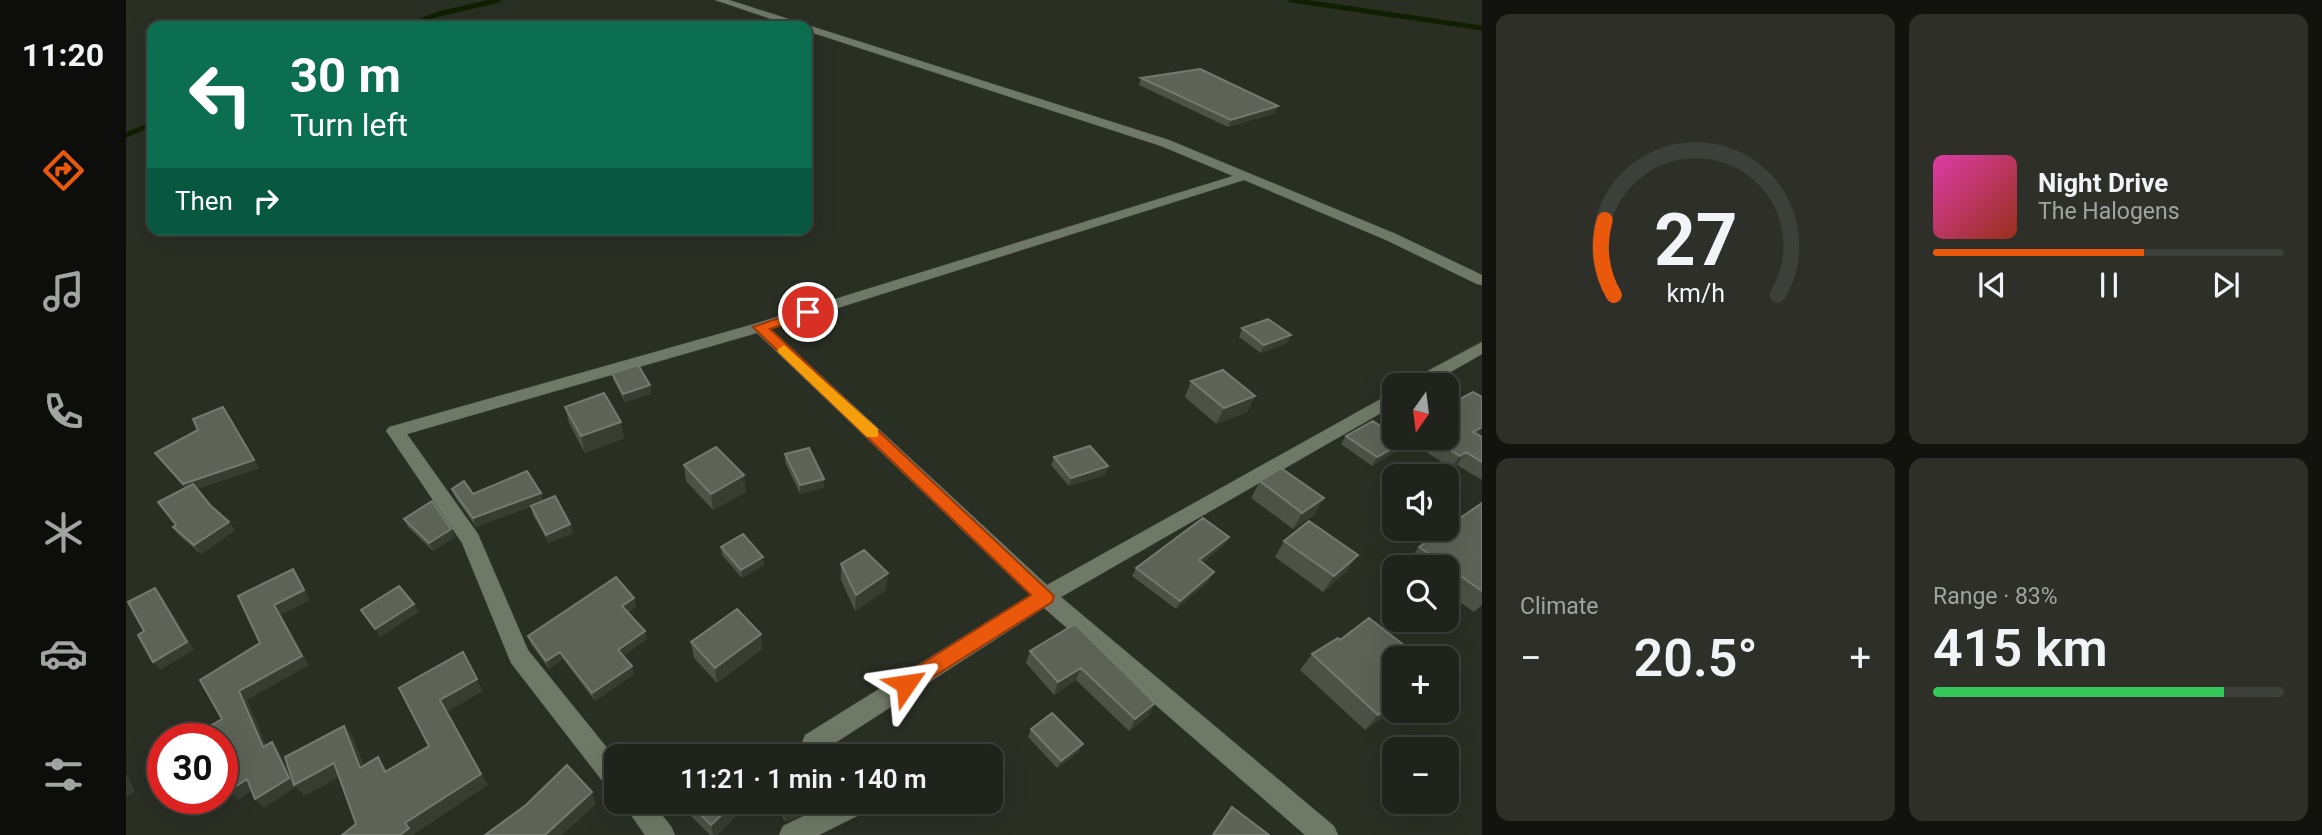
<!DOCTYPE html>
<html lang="en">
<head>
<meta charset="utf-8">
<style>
	body { margin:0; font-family:Roboto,sans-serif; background:#2d2f28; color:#f1f3f6; height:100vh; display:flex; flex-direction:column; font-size:26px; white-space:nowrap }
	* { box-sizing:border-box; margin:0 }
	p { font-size:23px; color:#a2a4a3 }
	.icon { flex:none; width:38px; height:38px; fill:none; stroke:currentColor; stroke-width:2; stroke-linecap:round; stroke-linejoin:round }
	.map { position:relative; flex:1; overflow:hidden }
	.sheet { display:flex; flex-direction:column; gap:14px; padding:14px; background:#12130f; width:840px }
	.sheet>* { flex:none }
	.hud { position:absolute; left:21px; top:21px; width:665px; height:214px; border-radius:14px; box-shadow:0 7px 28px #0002,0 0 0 2px #3d403a; background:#0b6e4f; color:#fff; overflow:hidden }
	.needle { width:46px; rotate:194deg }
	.buttons { position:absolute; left:1256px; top:373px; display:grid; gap:14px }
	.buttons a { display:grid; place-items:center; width:77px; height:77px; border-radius:14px; background:#20231b; box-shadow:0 7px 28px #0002,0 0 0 2px #3d403a; font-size:35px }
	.speed { position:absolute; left:21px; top:723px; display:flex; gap:14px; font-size:35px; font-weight:700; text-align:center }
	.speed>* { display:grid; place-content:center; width:91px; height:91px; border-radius:50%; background:#20231b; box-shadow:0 7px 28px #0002,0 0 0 2px #3d403a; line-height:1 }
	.speed .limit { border:10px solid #d22; background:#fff; color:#111 }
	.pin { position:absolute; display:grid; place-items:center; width:60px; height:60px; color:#fff; margin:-30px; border:4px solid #fff; border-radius:50%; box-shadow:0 2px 7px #0007 }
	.me { position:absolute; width:77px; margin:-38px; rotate:58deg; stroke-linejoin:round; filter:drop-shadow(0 0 5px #0008) }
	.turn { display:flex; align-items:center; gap:24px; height:147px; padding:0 28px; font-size:32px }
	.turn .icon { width:91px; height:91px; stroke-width:2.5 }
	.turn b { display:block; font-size:49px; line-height:60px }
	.then { display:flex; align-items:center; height:66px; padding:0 28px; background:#0003; gap:14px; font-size:26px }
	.big { font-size:52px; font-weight:600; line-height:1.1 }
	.sheet .widget { flex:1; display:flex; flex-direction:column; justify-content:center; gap:10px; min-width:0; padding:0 24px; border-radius:14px; background:#2d2f28 }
	.sheet .dial { align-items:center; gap:0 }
	.dial svg { height:182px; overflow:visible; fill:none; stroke:#3d403a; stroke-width:7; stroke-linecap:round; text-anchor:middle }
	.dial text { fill:#f1f3f6; stroke:none }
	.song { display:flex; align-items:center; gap:21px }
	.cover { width:84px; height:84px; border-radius:10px; background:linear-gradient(135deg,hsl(320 70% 55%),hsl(10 70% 35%)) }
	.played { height:7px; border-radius:4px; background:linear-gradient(90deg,#ea580c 60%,#3d403a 60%) }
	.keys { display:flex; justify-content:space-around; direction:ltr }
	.heat { display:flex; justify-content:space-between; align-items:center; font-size:38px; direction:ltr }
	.charge { height:10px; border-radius:5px; background:linear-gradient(90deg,#34c759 83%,#3d403a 0) }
	.sheet .tiles { flex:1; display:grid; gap:14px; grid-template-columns:repeat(2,1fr) }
	.trip { position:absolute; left:478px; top:744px; width:399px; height:70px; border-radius:14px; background:#20231b; box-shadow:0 7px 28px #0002,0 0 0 2px #3d403a; font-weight:600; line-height:70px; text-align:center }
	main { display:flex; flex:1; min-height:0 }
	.menu { display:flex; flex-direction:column; width:126px; justify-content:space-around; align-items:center; background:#0d0e0b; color:#a2a4a3 }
	.menu .icon { width:49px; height:49px }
	.menu .current { color:#ea580c }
	.menu b { font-size:32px; color:#f1f3f6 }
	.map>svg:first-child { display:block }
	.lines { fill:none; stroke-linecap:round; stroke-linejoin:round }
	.stream { stroke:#111f00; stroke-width:5 }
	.minor-casing { stroke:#464a40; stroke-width:1 }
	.minor { fill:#707967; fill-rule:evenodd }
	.wall { fill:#4c5246 }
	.shaded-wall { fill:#373d31 }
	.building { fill:#5e6358; stroke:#747a6f; stroke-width:2 }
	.route { fill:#ea580c; stroke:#983908; stroke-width:2 }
	.slow { fill:#f59e0b }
</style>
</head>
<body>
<main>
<nav class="menu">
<b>11:20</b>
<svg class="icon current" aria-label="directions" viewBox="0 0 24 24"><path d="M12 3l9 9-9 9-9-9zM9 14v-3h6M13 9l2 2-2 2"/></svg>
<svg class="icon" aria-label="music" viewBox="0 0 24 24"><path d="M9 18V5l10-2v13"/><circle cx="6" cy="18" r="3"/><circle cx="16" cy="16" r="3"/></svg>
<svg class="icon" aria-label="phone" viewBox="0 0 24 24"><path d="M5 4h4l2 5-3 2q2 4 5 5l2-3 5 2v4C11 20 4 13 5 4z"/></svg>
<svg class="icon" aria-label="climate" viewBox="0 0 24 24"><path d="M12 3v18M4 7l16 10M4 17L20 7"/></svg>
<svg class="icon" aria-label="car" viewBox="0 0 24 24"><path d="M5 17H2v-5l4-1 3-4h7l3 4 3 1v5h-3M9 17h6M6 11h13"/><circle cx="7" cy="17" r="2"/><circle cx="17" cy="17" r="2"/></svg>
<svg class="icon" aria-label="filters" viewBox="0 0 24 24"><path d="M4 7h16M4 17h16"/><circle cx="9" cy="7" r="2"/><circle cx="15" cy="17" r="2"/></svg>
</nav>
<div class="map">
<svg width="1356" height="835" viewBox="0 0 1356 835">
	<rect width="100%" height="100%" fill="#2a2f24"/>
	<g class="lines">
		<path class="stream" d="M 1165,0 L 1356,28
			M 281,26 L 313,14 L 373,0
			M 0,135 L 26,124"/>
		<g class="minor-casing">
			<path id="minor" d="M 589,0 L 603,0 L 1043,140 L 1270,234 L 1356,275 L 1356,285 L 1351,284 L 1260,240 L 1118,180 L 645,329 L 921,585 L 1269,391 L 1269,405 L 935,597 L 1208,826 L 1212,835 L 1179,835 L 918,608 L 706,745 L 712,756 L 684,756 L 676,743 L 679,735 L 904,595 L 631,333 L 281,434 L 352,534 L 402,650 L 490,759 L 490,790 L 481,787 L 385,663 L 336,543 L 263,435 L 260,431 L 263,427 L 628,324 L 1107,176 L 1035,146 L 681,31 L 681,26 L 666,26 Z
				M 1356,342 L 1356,354 L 1302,385 L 1281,385 L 1283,381 Z
				M 496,802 L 525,802 L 545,826 L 549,835 L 519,835 Z
				M 706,802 L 745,802 L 741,811 L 693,835 L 653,835 L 657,826 Z"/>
		</g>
		<use href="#minor" class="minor"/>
	</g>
	<path class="wall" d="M 1015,78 L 1149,113 L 1102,127 L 1013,85 Z
		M 1116,328 L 1165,335 L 1161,343 L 1135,353 L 1113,337 Z
		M 486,373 L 524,385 L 525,394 L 499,402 L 488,381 Z
		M 1065,381 L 1129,396 L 1121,412 L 1090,424 L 1059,397 Z
		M 1321,406 L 1356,437 L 1356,480 L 1331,465 L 1325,468 L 1288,444 L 1293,438 L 1321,438 Z
		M 439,407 L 498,438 L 459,453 L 443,423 Z
		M 1220,436 L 1278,442 L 1273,450 L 1246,466 L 1215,444 Z
		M 29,453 L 133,468 L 71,489 L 84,505 L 103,522 L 109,530 L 75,554 L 53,535 L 47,527 L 50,525 L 59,488 Z
		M 659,454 L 698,479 L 698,487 L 674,494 L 659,462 Z
		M 928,457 L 982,466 L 979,475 L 943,486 L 925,465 Z
		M 558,465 L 620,492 L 587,510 L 560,481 Z
		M 1134,481 L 1188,515 L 1167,529 L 1125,498 Z
		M 326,489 L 347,494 L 415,493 L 417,501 L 444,524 L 447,533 L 423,543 L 407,515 L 405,506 L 416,502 L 350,527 L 329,497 Z
		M 1356,503 L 1356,605 L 1348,612 L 1321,593 L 1321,567 L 1285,567 L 1280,564 L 1293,547 Z
		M 278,519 L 325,529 L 329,537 L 307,551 L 282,527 Z
		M 1103,537 L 1098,545 L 1076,563 L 1084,580 L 1050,609 L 1006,576 L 1010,568 Z
		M 1158,541 L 1221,571 L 1197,592 L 1149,557 Z
		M 595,547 L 637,557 L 638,565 L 616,578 L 596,555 Z
		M 715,564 L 760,590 L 729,611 L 715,580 Z
		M 508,598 L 510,607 L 502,612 L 521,639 L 497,656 L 508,674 L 469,701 L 437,659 L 423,669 L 405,644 L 402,636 Z
		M 949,624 L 1023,715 L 1003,731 L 950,680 L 928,695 L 900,663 L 904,651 Z
		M 1214,640 L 1269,658 L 1269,679 L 1264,683 L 1265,711 L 1239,730 L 1174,670 L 1186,654 Z
		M 565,642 L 636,649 L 591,683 L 568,658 Z
		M 905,729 L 953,752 L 931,768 L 902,737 Z
		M 557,802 L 624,802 L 591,835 L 584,835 L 558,809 Z
		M 650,802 L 705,802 L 659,822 Z"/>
	<path class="shaded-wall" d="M 1152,106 L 1149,113 L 1102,127 L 1105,120 Z
		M 1165,335 L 1161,343 L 1135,353 L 1138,345 Z
		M 524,385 L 525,394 L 499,402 L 497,394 Z
		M 1129,396 L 1121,412 L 1090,424 L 1098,408 Z
		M 97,407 L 133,468 L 63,492 L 57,484 Z
		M 495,422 L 498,438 L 459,453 L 455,436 Z
		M 1356,427 L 1356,434 L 1338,444 L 1347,432 Z
		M 1278,442 L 1273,450 L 1246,466 L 1251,457 Z
		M 1340,452 L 1331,465 L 1325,468 L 1334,456 Z
		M 982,466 L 979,475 L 943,486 L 945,478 Z
		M 618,475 L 620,492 L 587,510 L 585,494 Z
		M 698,479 L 698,487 L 674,494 L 674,485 Z
		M 415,493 L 417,501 L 350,527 L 347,518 Z
		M 1198,498 L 1188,515 L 1167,529 L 1176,513 Z
		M 103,522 L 109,530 L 75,554 L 68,545 Z
		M 444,524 L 447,533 L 423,543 L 420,535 Z
		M 325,529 L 329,537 L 307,551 L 303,543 Z
		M 1103,537 L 1098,545 L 1069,568 L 1073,560 Z
		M 1232,555 L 1221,571 L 1197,592 L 1208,576 Z
		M 637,557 L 638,565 L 616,578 L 615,570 Z
		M 167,569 L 184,600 L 155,615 L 183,665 L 121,700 L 145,756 L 137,747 L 113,691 L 176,656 L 148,605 Z
		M 1088,572 L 1084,580 L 1050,609 L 1054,601 Z
		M 762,573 L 760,590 L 729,611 L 730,595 Z
		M 29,588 L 36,596 L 68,650 L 34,670 L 27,662 Z
		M 508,598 L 510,607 L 498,614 L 496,606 Z
		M 288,604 L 293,612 L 254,637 L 249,629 Z
		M 519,631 L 521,639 L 494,658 L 492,650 Z
		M 635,634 L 636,649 L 591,683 L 589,668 Z
		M 434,652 L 437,659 L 423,669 L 420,661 Z
		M 506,666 L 508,674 L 469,701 L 466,693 Z
		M 955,668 L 950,680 L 928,695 L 932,682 Z
		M 1269,675 L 1269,679 L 1248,696 L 1261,681 Z
		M 351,679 L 357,691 L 321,712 L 362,785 L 288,834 L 288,835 L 274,835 L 279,823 L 355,774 L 314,700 Z
		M 1029,703 L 1023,715 L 1003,731 L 1009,719 Z
		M 1269,703 L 1269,707 L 1265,711 L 1239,730 L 1252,715 Z
		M 218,726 L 227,737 L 243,779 L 234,768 Z
		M 146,742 L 153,751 L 169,784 L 208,763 L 217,775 L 178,796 L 170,787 L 138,808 L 129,799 Z
		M 957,744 L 953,752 L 931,768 L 935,761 Z
		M 252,757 L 260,768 L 268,784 L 259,772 Z
		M 0,773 L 9,791 L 0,797 Z
		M 121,779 L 129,788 L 112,800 L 103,791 Z
		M 466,792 L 470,804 L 436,835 L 419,835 Z
		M 609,802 L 624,802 L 591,835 L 587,835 L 585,825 Z
		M 689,802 L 705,802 L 659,822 L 658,815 Z"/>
	<path class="building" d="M 1074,69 L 1152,106 L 1105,120 L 1015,78 Z
		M 1142,319 L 1165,335 L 1138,345 L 1116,328 Z
		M 512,365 L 524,385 L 497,394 L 486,373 Z
		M 1097,370 L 1129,396 L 1098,408 L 1065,381 Z
		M 1347,392 L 1356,397 L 1356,427 L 1347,432 L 1356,437 L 1356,462 L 1340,452 L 1334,456 L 1305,438 L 1321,438 L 1321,417 L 1328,413 L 1321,409 L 1321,406 Z
		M 478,393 L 495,422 L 455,436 L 439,407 Z
		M 97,407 L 128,460 L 57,484 L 29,453 L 72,430 L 67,419 Z
		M 1247,421 L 1269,436 L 1269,438 L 1271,438 L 1278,442 L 1251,457 L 1220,436 Z
		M 964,446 L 982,466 L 945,478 L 928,457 Z
		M 590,447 L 618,475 L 585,494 L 558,465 Z
		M 683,448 L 698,479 L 674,485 L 659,454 Z
		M 1155,468 L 1198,498 L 1176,513 L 1134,481 Z
		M 401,471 L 415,493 L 347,518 L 326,489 L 338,481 L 347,494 Z
		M 67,484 L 84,505 L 103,522 L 68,545 L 47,527 L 50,525 L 32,502 Z
		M 429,496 L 444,524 L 420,535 L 405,506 Z
		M 306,501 L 325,529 L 303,543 L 278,519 Z
		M 1356,503 L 1356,591 L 1293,547 L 1320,528 L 1321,528 L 1321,527 Z
		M 1077,518 L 1103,537 L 1073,560 L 1088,572 L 1054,601 L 1010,568 Z
		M 1183,521 L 1232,555 L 1208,576 L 1158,541 Z
		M 617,534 L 637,557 L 615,570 L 595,547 Z
		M 738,550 L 762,573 L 730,595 L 715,564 Z
		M 167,569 L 178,590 L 148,605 L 176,656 L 113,691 L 137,747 L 146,742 L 163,778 L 129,799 L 121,779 L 103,791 L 96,772 L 96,738 L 83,738 L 79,729 L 96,719 L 74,680 L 134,643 L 112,596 Z
		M 490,577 L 508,598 L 496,606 L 519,631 L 492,650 L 506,666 L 466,693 L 434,652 L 420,661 L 402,636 Z
		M 273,586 L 288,604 L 249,629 L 235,610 Z
		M 29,588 L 61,642 L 27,662 L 12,635 L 18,631 L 2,602 Z
		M 611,609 L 635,634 L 589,668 L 565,642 Z
		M 1243,618 L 1292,656 L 1290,658 L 1269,658 L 1269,675 L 1261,681 L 1269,688 L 1269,703 L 1252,715 L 1186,654 L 1212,638 L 1214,640 Z
		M 949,624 L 1029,703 L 1009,719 L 955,668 L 932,682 L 904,651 Z
		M 337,652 L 351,679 L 314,700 L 355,774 L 279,823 L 283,828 L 274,835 L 216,835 L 230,824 L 208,763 L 168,785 L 159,757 L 218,726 L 234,768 L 252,757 L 259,772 L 303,746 L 273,688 Z
		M 926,713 L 957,744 L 935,761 L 905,729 Z
		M 601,751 L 606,756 L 596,756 Z
		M 441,765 L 466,792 L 419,835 L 359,835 L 400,805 Z
		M 562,802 L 609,802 L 585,825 Z
		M 652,802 L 689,802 L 658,815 Z
		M 1106,807 L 1143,835 L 1087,835 Z"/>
	<path class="route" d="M 682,308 L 689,312 L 687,315 L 644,329 L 928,596 L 926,602 L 780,694 L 773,691 L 770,684 L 773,678 L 905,595 L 627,327 Z"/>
	<path class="slow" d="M 658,345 L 752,429 L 752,437 L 741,437 L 653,353 L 651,350 Z"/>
</svg>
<div class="buttons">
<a><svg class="needle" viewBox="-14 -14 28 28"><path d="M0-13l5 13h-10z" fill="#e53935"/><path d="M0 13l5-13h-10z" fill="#a2a4a3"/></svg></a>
<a><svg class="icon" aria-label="sound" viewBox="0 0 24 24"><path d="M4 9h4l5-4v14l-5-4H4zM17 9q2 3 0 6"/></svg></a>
<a><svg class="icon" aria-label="search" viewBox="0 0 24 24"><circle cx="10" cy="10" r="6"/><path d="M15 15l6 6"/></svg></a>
<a>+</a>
<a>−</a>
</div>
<div class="speed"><div class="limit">30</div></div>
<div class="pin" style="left:682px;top:312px;background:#d93025"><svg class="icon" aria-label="arrive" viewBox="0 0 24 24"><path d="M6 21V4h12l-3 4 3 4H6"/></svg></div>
<svg class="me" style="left:780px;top:684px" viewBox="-20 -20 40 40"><path d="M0-17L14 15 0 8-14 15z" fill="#ea580c" stroke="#fff" stroke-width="4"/></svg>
<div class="trip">11:21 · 1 min · 140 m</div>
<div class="hud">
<div class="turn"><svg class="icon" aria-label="left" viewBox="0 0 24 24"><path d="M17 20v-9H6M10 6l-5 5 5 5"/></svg><div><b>30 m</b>Turn left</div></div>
<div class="then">Then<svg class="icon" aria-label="right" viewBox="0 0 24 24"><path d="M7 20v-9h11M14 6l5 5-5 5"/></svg></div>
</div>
</div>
<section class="sheet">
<div class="tiles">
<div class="widget dial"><svg viewBox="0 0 100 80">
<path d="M14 69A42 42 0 1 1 86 69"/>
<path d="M14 69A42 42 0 0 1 10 36" stroke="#ea580c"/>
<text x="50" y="56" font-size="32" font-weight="700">27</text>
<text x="50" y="72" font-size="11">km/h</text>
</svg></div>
<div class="widget">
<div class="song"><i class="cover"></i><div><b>Night Drive</b><p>The Halogens</p></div></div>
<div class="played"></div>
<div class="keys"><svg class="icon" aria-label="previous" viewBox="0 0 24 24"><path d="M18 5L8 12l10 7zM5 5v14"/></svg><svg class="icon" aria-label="pause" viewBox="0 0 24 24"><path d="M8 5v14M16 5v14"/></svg><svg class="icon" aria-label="next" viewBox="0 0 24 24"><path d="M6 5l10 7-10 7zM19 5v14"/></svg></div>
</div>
<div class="widget"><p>Climate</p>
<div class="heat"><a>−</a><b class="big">20.5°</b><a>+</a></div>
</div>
<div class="widget"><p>Range · 83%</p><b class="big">415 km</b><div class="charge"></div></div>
</div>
</section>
</main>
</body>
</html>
